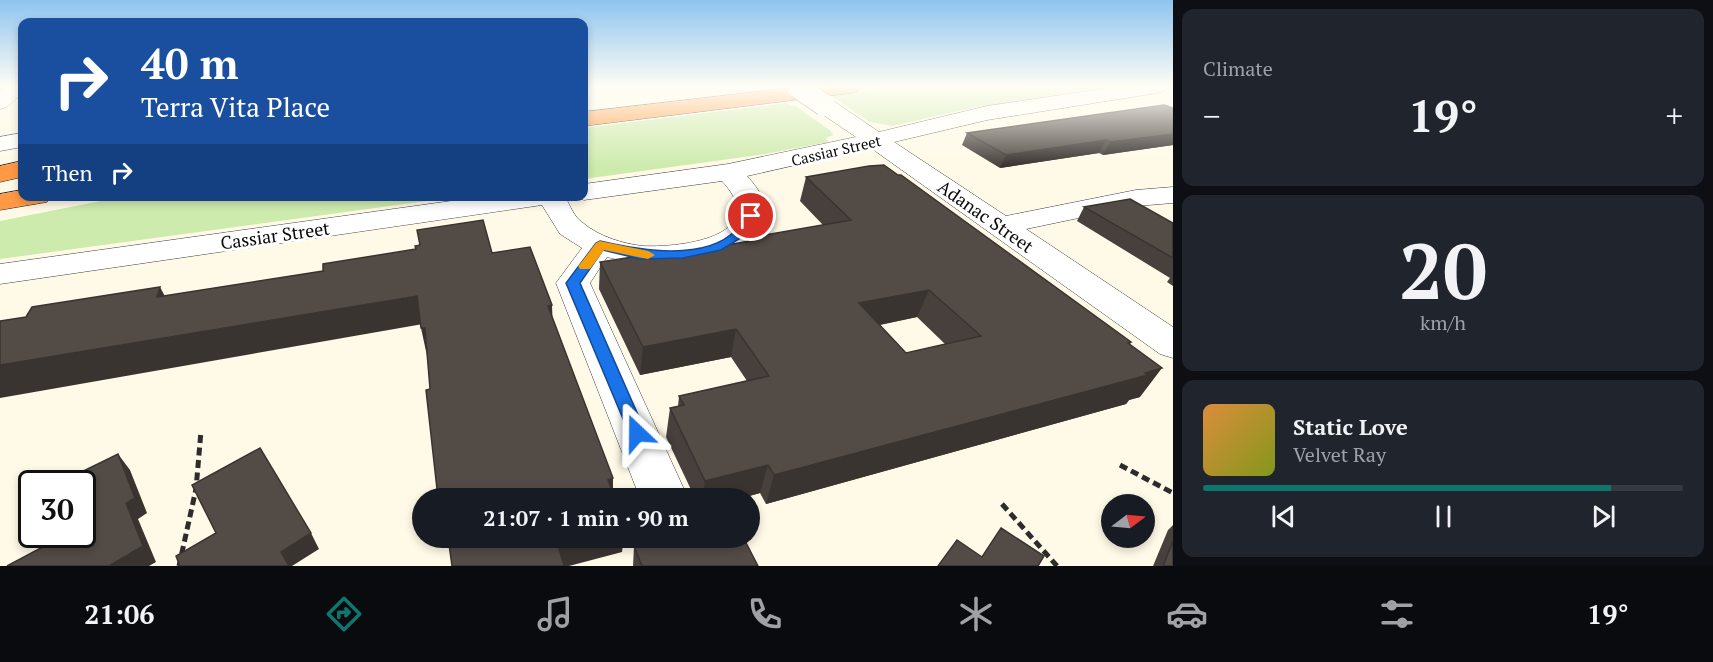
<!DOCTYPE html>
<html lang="en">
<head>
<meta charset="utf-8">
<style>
	body { margin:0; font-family:"PT Serif",serif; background:#20242c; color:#f1f3f6; height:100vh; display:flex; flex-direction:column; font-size:22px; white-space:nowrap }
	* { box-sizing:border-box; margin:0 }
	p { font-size:20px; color:#9ea1a6 }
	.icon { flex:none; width:33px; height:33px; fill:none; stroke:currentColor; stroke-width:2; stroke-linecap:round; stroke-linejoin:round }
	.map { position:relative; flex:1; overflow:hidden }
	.side { display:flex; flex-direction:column; gap:9px; padding:9px; background:#0d0f14; width:540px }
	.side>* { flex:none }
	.banner { position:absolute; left:18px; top:18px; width:570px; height:183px; border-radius:12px; box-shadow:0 3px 9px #0003; background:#1a4fa0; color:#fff; overflow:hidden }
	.needle { width:39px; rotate:74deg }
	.tools { position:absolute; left:1101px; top:494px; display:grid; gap:12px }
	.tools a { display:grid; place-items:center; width:54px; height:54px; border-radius:50%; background:#171b24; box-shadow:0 3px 9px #0003; font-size:30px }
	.speed { position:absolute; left:18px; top:470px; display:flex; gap:12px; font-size:30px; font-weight:700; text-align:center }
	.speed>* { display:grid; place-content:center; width:78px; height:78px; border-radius:50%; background:#171b24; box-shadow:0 3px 9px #0003; line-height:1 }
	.speed .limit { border:3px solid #111; border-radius:9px; background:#fff; color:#111 }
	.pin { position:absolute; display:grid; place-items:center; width:51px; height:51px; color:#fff; margin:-26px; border:3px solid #fff; border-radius:50%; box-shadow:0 2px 6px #0007 }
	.me { position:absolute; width:66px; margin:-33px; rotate:337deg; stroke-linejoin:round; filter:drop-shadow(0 0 4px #0008) }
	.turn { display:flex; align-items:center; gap:21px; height:126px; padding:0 24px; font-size:27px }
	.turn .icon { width:78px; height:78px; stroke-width:2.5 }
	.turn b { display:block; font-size:42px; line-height:51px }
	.then { display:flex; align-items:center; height:57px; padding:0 24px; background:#0003; gap:12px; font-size:22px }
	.big { font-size:45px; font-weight:700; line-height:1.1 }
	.side .tile { flex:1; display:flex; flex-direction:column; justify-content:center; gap:9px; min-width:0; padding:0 21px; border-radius:12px; background:#20242c }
	.side .dial { align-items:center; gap:0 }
	.dial b { font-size:78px; line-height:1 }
	.song { display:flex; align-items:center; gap:18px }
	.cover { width:72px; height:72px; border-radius:9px; background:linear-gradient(135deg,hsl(30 70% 55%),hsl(70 70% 35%)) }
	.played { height:6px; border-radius:3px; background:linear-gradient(90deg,#0f766e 85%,#363941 85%) }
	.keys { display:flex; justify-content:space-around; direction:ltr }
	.heat { display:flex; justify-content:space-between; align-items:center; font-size:33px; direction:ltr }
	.trip { position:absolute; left:412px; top:488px; width:348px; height:60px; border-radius:30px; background:#171b24; box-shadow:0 3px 9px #0003; font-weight:700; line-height:60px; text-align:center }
	.tabs { display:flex; height:96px; justify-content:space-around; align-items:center; background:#090b0e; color:#9ea1a6 }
	.tabs .icon { width:42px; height:42px }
	.tabs .selected { color:#0f766e }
	.tabs b { font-size:27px; color:#f1f3f6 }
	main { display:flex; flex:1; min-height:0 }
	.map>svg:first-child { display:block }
	.green { fill:#ceebae }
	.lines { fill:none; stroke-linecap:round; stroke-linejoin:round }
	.minor-casing { stroke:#3d3d3d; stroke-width:1 }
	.highway-casing { stroke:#1b1b1b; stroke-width:1 }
	.path { stroke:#2c2c2c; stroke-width:5; stroke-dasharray:8 4.5; stroke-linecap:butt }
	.minor { fill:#fff; fill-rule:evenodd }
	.highway { fill:#ff9945; fill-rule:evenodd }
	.minor-bridge-casing { stroke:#3d3d3d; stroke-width:23; stroke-linecap:butt }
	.minor-bridge { stroke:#fff; stroke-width:22 }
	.wall { fill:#47403c; fill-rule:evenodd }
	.shaded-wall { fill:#3a3431 }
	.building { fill:#534b46; stroke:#3a3431; stroke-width:1.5; fill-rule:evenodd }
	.route { fill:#1a73e8; stroke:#114b97; stroke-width:1.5 }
	.slow { fill:#f59e0b }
	.labels { text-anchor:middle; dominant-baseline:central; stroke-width:6; stroke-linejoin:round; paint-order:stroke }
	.far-street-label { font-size:15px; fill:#0a0a0a; stroke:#fff }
	.street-label { font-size:18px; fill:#0a0a0a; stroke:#fff }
</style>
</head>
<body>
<main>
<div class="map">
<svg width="1173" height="566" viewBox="0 0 1173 566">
	<rect width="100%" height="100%" fill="#fffae7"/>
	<path class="green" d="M 901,87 L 1104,87 L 966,109 L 893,126 L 870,122 L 830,95 Z
		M 786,103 L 792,106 L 794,105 L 831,131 L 833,135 L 826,138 L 828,142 L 765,154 L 584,179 L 584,128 Z
		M 126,196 L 456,196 L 456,197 L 0,259 L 0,221 Z"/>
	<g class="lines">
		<g class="minor-casing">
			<path id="minor" d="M 5,87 L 22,87 L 22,93 L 7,107 L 0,109 L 0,92 Z
				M 1116,87 L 1167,87 L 1164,91 L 1157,93 L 987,120 L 894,142 L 1006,216 L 1136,190 L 1173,187 L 1173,203 L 1136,206 L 1026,229 L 1173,327 L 1173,358 L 1160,354 L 871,148 L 747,176 C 760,190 770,206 760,225 C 735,270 650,268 607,257 L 590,283 L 688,498 L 640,498 L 556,283 L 582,248 L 560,234 L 542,205 L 0,284 L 0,264 L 487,196 L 565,196 C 570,206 574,217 583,223 C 598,236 623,244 643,246 C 681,248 773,236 722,181 L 584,200 L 574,196 L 584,196 L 584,184 L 728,164 L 856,137 L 816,110 L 813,105 L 816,100 L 824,99 L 832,100 L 879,132 L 987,106 Z
				M 22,133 L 22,147 L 0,151 L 0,137 Z"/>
		</g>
		<g class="highway-casing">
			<path id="highway" d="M 798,87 L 861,87 L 858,91 L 851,93 L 584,126 L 584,112 Z
				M 22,161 L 22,177 L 0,182 L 0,166 Z
				M 22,190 L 22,196 L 50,196 L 47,202 L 0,210 L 0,194 Z"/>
		</g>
		<path class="path" d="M 1120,465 L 1173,493
			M 1002,504 L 1057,566
			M 179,566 L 196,489 L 201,431"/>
		<use href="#minor" class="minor"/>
		<use href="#highway" class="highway"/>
		<g class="minor-bridge-casing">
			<path id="minor-bridge" d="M 798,87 L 824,105"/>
		</g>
		<use href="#minor-bridge" class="minor-bridge"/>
	</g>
	<path class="wall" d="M 1173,108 L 1173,145 L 1103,155 L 1099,153 L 1000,168 L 962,145 L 967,133 Z
		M 806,177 L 1131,342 L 1130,345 L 1140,397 L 1129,400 L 1126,404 L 766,504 L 760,493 L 742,498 L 695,498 L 666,437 L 670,408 L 678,406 L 679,396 L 747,381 L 731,357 L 640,375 L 599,289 L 600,262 L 655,257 L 752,241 L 753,237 L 823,225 L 800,201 ZM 917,317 L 945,344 L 906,353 L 880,325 Z
		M 1084,207 L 1173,223 L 1173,286 L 1167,282 L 1170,278 L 1077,221 Z
		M 1173,525 L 1173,566 L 1153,566 L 1168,530 Z
		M 445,537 L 623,537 L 622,552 L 447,548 Z
		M 634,546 L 758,566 L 633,566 Z"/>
	<path class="shaded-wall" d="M 1173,134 L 1173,145 L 1103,155 L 1110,142 Z
		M 1106,140 L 1099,153 L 1000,168 L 1006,155 Z
		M 160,287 L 175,315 L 157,297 Z
		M 929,290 L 917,317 L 849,331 L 859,303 Z
		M 417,296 L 423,324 L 0,398 L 0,365 Z
		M 552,305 L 553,333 L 548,306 Z
		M 421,328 L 425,328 L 427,356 Z
		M 736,329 L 731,357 L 640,375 L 643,347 Z
		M 1162,368 L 1140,397 L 1129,400 L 1126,404 L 766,504 L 774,475 Z
		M 118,454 L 130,470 L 147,513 L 138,519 L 156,562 L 149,566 L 109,566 L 126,503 Z
		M 768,465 L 760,493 L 742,498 L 702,498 L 705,481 Z
		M 613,478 L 613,498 L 608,480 Z
		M 311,533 L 319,549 L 292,566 L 289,566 L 281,552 Z
		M 571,537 L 623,537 L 622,552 L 569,566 L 558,566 L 557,541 Z"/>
	<path class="building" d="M 1164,105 L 1173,108 L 1173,134 L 1110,142 L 1106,140 L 1006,155 L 967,133 Z
		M 884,165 L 898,175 L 901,175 L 1131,342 L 1128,343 L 1162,368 L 1145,373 L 1148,375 L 774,475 L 768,465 L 705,481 L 670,408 L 684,405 L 679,396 L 769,376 L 736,329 L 643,347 L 600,262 L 652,254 L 655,257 L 756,240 L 753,237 L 851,220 L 806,177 L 869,166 ZM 929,290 L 981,336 L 906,353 L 859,303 Z
		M 1130,199 L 1173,223 L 1173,258 L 1084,207 Z
		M 483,220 L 492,253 L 530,247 L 552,305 L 548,306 L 613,478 L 608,480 L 615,498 L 438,498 L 426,390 L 430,389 L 425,328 L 421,328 L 417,296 L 0,365 L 0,321 L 26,317 L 32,307 L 160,287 L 157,297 L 323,271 L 323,264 L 416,249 L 415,246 L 420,245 L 417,230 Z
		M 260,448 L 311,533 L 281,552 L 289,566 L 180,566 L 176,556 L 216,533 L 192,485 Z
		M 118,454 L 135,498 L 126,503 L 143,546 L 109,566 L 7,566 L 54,541 L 52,534 L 82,534 L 82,483 L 59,483 Z
		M 1001,528 L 1044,556 L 1038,566 L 938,566 L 957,540 L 982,557 Z
		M 448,537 L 571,537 L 557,541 L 564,566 L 452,566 Z
		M 667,537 L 743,537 L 758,566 L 642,566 L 634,546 Z
		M 1173,541 L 1173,566 L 1163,566 Z"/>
	<linearGradient id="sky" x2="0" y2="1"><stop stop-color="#8ec4f0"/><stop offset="0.52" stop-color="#fffdf4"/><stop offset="1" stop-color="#fffdf4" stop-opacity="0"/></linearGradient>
	<rect width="1173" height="166" fill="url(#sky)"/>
	<path class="route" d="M 751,213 L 757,216 L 744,236 L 721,250 L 683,258 L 640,259 L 603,250 L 580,283 L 646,433 L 643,438 L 637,440 L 631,438 L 566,283 L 596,243 L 600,241 C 639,250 705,262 736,230 C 740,225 744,219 747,214 Z"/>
	<path class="slow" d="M 600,241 L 648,251 L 655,255 L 648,259 L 604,250 L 590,269 L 580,269 L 578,266 L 580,264 L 596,243 Z"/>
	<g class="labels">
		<g class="far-street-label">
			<text transform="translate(836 150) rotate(-13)">Cassiar Street</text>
		</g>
		<g class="street-label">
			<text transform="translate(986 216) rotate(35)">Adanac Street</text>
			<text transform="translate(275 235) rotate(-8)">Cassiar Street</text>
		</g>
	</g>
</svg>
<div class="tools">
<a><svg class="needle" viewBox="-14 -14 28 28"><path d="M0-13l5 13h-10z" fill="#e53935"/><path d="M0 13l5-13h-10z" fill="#9ea1a6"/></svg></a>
</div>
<div class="speed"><div class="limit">30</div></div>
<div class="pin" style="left:751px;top:216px;background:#d93025"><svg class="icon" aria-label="arrive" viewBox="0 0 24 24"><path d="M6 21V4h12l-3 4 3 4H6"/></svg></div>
<svg class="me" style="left:637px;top:433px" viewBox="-20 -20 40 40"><path d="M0-17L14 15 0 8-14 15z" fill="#1a73e8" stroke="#fff" stroke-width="4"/></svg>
<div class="trip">21:07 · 1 min · 90 m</div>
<div class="banner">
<div class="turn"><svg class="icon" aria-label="right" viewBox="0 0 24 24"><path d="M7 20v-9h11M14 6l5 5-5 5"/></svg><div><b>40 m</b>Terra Vita Place</div></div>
<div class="then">Then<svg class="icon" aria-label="right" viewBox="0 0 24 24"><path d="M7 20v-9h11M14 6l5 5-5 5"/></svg></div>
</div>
</div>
<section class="side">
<div class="tile"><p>Climate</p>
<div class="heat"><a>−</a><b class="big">19°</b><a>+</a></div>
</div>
<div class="tile dial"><b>20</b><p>km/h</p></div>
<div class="tile">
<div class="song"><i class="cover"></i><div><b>Static Love</b><p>Velvet Ray</p></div></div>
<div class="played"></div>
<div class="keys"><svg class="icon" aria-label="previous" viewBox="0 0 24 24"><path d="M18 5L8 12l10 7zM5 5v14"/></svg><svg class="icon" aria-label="pause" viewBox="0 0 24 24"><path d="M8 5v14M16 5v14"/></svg><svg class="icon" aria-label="next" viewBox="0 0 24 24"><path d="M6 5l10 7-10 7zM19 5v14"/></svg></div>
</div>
</section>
</main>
<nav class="tabs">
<b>21:06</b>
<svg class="icon selected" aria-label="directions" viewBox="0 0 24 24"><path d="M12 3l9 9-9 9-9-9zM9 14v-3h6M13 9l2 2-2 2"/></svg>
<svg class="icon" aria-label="music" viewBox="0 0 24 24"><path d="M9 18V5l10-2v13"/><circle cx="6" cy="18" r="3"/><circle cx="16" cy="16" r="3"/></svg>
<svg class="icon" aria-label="phone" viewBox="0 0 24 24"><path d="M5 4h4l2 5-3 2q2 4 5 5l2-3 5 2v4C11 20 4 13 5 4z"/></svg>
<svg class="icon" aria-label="climate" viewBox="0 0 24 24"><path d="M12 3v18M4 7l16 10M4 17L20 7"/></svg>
<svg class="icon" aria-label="car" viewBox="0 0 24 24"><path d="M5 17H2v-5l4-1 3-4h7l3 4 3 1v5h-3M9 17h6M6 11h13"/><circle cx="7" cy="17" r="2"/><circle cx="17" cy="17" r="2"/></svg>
<svg class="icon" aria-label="filters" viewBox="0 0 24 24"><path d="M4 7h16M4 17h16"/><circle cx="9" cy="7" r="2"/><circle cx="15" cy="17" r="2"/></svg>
<b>19°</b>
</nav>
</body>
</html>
